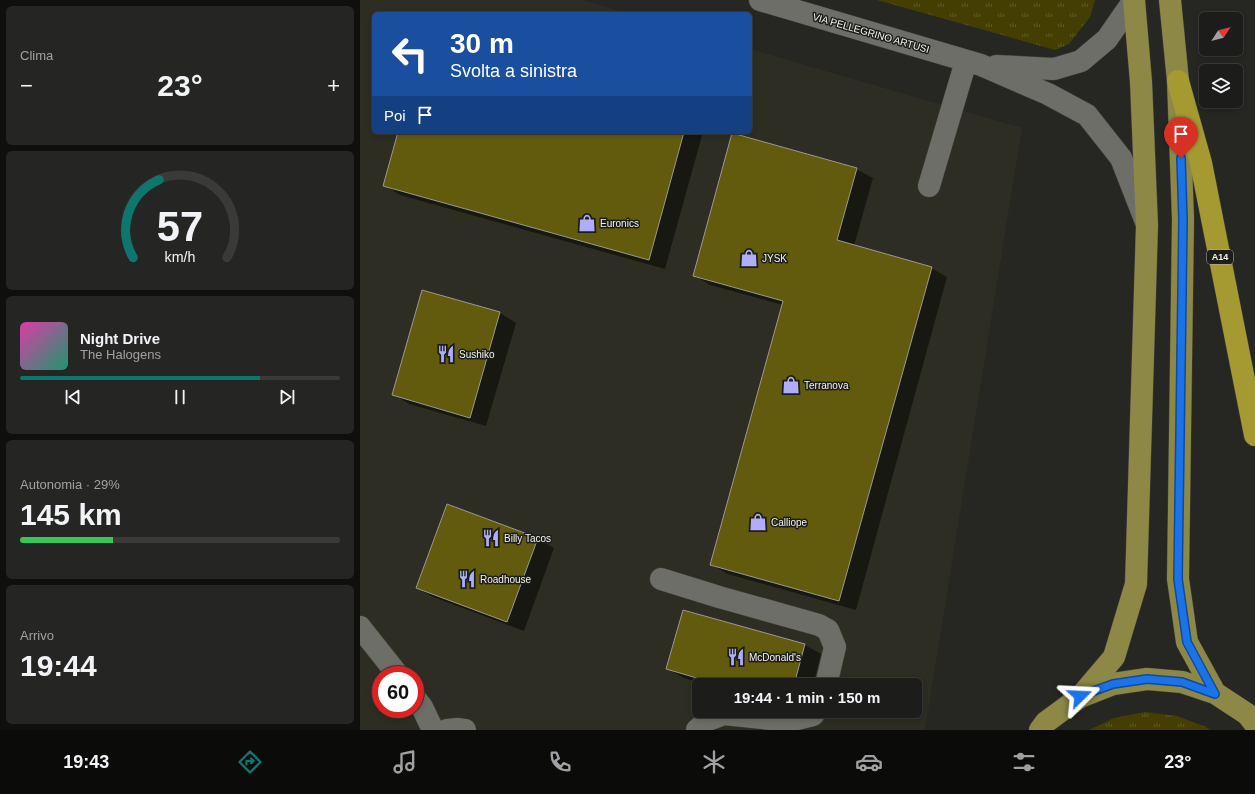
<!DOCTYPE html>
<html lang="it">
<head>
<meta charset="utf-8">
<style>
	body { margin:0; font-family:Helvetica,sans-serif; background:#252523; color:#f1f3f6; height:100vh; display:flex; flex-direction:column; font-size:15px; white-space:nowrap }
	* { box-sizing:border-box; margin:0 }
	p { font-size:13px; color:#a0a1a2 }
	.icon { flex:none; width:22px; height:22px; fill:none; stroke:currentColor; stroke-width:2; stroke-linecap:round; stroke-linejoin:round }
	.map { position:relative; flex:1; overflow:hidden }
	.sheet { display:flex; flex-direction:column; gap:6px; padding:6px; background:#0f0f0e; width:360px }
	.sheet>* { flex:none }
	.top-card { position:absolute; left:12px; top:12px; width:380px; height:122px; border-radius:6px; box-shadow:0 2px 6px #0003,0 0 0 1px #3a3a39; background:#1a4fa0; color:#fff; overflow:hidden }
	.needle { width:26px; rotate:54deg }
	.tools { position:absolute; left:839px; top:12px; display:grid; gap:8px }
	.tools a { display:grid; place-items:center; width:44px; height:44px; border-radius:6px; background:#1c1c1a; box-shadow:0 2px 6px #0003,0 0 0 1px #3a3a39; font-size:20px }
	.speed { position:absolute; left:12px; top:666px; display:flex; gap:8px; font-size:20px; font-weight:700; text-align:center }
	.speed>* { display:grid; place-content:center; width:52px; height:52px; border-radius:50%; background:#1c1c1a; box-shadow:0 2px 6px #0003,0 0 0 1px #3a3a39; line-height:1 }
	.speed .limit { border:6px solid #d22; background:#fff; color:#111 }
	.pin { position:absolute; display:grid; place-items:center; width:34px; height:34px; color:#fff; margin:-41px -17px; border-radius:50% 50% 50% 0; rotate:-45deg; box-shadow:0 0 4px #0007 }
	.pin .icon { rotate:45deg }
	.me { position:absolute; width:44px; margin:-22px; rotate:69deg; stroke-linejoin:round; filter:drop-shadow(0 0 3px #0008) }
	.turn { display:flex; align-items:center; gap:14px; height:84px; padding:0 12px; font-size:18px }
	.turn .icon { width:52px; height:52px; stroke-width:2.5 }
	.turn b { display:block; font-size:28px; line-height:34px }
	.then { display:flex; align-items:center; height:38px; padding:0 12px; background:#0003; gap:8px; font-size:15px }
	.big { font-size:30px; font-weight:700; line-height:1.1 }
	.sheet .widget { flex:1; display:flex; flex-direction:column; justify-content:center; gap:6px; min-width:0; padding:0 14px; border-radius:6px; background:#252523 }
	.sheet .dial { align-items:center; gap:0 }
	.dial svg { height:104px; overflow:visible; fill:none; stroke:#3a3a39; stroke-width:7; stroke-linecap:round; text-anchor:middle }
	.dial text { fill:#f1f3f6; stroke:none }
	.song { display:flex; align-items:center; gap:12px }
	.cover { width:48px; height:48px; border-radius:6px; background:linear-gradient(135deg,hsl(320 70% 55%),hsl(160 70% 35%)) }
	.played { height:4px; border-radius:2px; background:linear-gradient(90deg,#0f766e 75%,#3a3a39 75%) }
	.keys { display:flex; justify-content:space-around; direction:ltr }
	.heat { display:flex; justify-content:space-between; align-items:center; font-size:22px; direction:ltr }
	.charge { height:6px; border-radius:3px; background:linear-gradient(90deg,#34c759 29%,#3a3a39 0) }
	.trip { position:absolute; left:332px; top:678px; width:230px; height:40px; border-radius:6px; background:#1c1c1a; box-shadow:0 2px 6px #0003,0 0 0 1px #3a3a39; font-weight:700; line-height:40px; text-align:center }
	.menu { display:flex; height:64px; justify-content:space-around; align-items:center; background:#0b0b0a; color:#a0a1a2 }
	.menu .icon { width:28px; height:28px }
	.menu .selected { color:#0f766e }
	.menu b { font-size:18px; color:#f1f3f6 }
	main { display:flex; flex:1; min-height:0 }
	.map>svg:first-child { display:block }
	.built { fill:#2e2d23; fill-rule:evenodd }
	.grass { fill:url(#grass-tufts) }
	.shadow { fill:#0007 }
	.building { fill:#625b0e; stroke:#9a9994 }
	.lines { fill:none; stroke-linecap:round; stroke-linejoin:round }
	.minor-casing { stroke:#41413d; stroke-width:23 }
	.major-casing { stroke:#41413d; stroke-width:23 }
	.highway-casing { stroke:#41413d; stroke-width:23 }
	.minor { stroke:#6e6e69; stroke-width:22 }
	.major { stroke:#8e8847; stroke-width:22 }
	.highway { stroke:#a49a31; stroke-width:22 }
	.route-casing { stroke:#114b97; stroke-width:10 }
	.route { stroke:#1a73e8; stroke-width:7 }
	.labels { text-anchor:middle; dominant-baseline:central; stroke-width:3; stroke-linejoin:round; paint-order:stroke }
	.shield { fill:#1d1d19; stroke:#b3b3b0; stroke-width:1 }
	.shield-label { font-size:9px; font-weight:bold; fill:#f3f3f0 }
	.street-label { font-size:10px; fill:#f3f3f0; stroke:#1d1d19 }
	.poi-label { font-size:10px; fill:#f3f3f0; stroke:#1d1d19; text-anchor:start }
</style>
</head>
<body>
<main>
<section class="sheet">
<div class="widget"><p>Clima</p>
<div class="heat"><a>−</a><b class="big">23°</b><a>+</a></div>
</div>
<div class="widget dial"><svg viewBox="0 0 100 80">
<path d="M14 69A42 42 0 1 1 86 69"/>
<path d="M14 69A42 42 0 0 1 34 9" stroke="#0f766e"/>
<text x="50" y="56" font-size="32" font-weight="700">57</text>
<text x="50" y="72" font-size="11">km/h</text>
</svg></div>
<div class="widget">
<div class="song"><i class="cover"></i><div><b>Night Drive</b><p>The Halogens</p></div></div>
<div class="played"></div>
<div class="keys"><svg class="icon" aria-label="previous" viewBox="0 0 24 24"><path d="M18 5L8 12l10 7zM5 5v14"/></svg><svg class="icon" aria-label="pause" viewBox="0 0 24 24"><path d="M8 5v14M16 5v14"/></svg><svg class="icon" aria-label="next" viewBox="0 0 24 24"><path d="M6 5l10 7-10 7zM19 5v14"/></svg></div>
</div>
<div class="widget"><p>Autonomia · 29%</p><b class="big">145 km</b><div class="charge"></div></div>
<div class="widget"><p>Arrivo</p><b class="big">19:44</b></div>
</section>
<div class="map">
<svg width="895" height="730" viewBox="0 0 895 730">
	<defs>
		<pattern id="grass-tufts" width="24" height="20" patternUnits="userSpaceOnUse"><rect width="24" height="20" fill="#443f01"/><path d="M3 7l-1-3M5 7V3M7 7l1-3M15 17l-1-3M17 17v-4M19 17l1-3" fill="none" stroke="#5f5b26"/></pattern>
	</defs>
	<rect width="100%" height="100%" fill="#262622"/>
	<path class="built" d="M 0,0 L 222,0 L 270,14 L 14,14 L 14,132 L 390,132 L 390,49 L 662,128 L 565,730 L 0,730 ZM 21,675 L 55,675 L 55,709 L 21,709 ZM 339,685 L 555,685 L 555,711 L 339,711 Z"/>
	<path class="grass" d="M 517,0 L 735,0 L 730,17 L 709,44 L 695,50 Z
		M 785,712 L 817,716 L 846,727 L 850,730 L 729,730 L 754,718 Z"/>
	<path class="shadow" d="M 39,132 L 343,132 L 305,269 L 40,195 L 24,185 Z
		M 496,169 L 513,178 L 494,246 L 571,268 L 587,277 L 496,610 L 368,574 L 351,565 L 423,305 L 350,285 L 334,275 Z
		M 140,313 L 156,323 L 126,426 L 49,404 L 33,394 Z
		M 178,539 L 194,548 L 164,631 L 73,597 L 57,588 Z
		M 323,611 L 445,645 L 461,654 L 453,685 L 347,685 L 324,678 L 308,669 Z"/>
	<path class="building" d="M 38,132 L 324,132 L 289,260 L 23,186 Z
		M 372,133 L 497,168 L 477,240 L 572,267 L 479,601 L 350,565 L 423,301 L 333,276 Z
		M 62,290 L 140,312 L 110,418 L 32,395 Z
		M 87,504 L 178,538 L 147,622 L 56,588 Z
		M 323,610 L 445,644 L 434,685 L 361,685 L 306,669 Z"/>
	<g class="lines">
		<g class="minor-casing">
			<path id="minor" d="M 400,0 L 621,65 L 688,94 L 727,115 L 761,158 L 786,222
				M 636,66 L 694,69 L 721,61 L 747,39 L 774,0
				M 569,186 L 606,61
				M 301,579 L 359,597 L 459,625 L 468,630 L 475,647 L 466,685
				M 0,627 L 38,675
				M 55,698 L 62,707 L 73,730
				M 87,730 L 97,729 L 105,730
				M 337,730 L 348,720 L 364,714 L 429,721 L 453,715 L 456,711"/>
		</g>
		<g class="major-casing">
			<path id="major" d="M 810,0 L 818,81 L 823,219 L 818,579 L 827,642 L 855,693
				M 720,697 L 754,657 L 776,584 L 787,225 L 781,82 L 774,0
				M 680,730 L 686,722 L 720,697 L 753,684 L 787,679 L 822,682 L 855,693 L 887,714 L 895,724"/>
		</g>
		<g class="highway-casing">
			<path id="highway" d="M 818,81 L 841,163 L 895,435"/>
		</g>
		<use href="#minor" class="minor"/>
		<use href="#major" class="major"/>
		<use href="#highway" class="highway"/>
	</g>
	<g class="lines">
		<g class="route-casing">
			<path id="route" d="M 720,696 L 753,684 L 787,679 L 822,682 L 855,694 L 827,642 L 818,579 L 823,220 L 821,158"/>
		</g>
		<use href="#route" class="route"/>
	</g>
	<defs>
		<g id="shop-bare" transform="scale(1.38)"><path d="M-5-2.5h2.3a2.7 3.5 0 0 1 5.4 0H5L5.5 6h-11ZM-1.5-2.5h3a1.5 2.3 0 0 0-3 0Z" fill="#afaefa" stroke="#1d1d19" stroke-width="2.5" paint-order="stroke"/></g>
		<g id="restaurant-bare" transform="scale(1.38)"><path d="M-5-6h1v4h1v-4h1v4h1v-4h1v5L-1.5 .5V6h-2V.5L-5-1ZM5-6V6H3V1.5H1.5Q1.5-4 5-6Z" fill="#afaefa" stroke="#1d1d19" stroke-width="2.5" paint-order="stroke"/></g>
	</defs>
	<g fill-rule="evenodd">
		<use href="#shop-bare" x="227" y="223"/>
		<use href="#shop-bare" x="389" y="258"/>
		<use href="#restaurant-bare" x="86" y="354"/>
		<use href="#shop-bare" x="431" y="385"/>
		<use href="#shop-bare" x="398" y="522"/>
		<use href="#restaurant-bare" x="131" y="538"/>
		<use href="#restaurant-bare" x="107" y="579"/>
		<use href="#restaurant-bare" x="376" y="657"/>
	</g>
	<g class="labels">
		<rect class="shield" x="847" y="250" width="26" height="14" rx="3"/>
		<g class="shield-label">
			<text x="860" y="257">A14</text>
		</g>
		<g class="street-label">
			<text transform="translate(511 33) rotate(16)">VIA PELLEGRINO ARTUSI</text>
		</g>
		<g class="poi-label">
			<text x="240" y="223">Euronics</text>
			<text x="402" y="258">JYSK</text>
			<text x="99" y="354">Sushiko</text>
			<text x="444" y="385">Terranova</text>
			<text x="411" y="522">Calliope</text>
			<text x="144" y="538">Billy Tacos</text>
			<text x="120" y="579">Roadhouse</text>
			<text x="389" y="657">McDonald's</text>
		</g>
	</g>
</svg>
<div class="tools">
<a><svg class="needle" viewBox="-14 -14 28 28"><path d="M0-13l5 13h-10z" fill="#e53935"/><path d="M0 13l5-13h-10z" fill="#a0a1a2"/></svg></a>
<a><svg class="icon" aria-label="layers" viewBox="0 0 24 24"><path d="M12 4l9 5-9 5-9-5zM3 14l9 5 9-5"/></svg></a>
</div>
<div class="speed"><div class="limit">60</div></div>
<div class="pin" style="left:821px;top:158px;background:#d93025"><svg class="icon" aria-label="arrive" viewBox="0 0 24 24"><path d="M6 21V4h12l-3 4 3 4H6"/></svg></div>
<svg class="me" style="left:720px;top:696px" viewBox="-20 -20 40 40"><path d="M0-17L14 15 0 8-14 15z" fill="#1a73e8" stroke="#fff" stroke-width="4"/></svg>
<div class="trip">19:44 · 1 min · 150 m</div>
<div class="top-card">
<div class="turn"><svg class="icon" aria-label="left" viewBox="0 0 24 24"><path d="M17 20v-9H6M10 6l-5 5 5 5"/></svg><div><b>30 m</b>Svolta a sinistra</div></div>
<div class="then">Poi<svg class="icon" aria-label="arrive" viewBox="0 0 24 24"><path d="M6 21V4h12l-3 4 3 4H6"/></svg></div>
</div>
</div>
</main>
<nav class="menu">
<b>19:43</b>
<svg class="icon selected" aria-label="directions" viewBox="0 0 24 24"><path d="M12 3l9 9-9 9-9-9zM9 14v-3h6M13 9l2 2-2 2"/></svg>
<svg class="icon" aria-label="music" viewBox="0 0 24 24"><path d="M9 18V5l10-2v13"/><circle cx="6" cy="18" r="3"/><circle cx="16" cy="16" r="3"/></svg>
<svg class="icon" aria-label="phone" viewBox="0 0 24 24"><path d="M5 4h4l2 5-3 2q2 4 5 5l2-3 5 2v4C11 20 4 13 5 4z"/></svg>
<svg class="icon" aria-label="climate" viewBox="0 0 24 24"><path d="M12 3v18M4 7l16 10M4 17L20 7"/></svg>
<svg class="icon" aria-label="car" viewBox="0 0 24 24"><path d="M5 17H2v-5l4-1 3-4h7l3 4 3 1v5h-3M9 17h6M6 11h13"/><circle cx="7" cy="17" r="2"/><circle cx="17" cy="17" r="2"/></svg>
<svg class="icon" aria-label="filters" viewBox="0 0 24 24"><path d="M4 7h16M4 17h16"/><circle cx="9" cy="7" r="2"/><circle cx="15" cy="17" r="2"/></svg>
<b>23°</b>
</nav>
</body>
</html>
